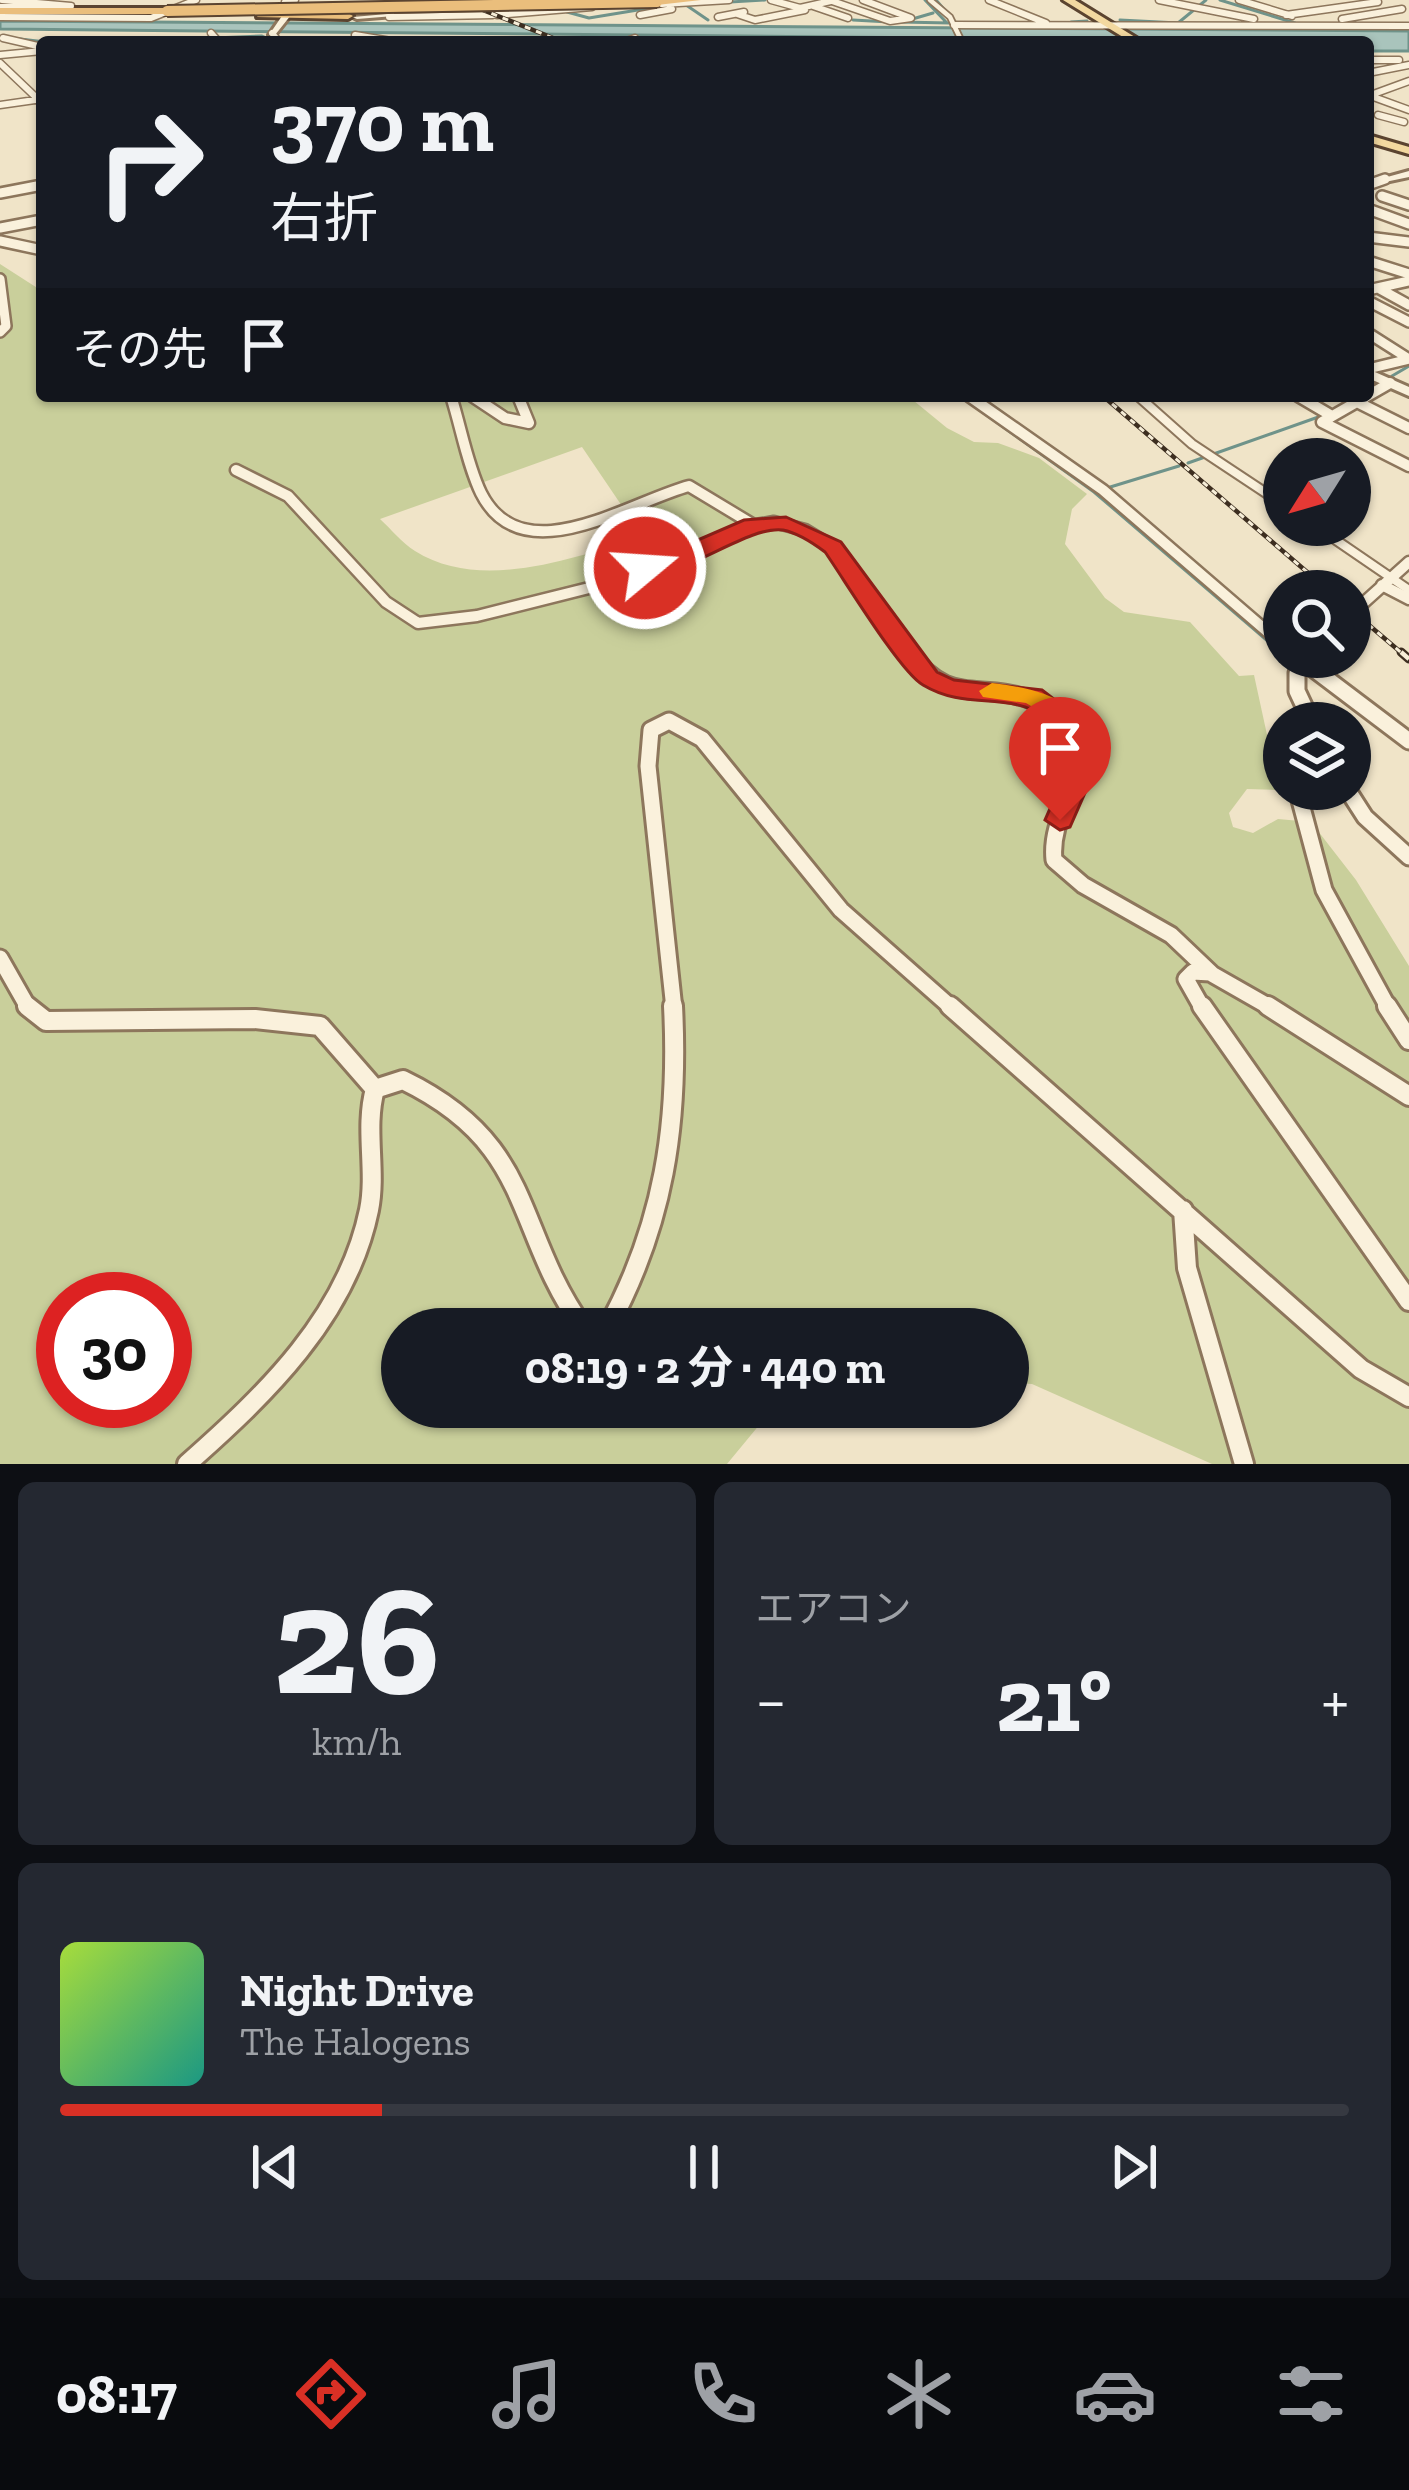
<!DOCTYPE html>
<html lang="ja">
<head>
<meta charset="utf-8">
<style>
	body { margin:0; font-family:"Zilla Slab","Noto Sans JP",serif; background:#242831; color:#f1f3f6; height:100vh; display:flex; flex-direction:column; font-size:45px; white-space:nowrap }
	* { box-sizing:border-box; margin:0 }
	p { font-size:39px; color:#9ea1a6 }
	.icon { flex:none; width:66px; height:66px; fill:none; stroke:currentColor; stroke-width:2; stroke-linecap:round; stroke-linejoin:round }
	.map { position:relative; height:1464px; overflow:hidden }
	.drawer { display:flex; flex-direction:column; gap:18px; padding:18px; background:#0d0f14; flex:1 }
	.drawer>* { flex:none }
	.banner { position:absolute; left:36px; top:36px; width:1338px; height:366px; border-radius:12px; box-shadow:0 3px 9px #0004; background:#171b24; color:#f1f3f6; overflow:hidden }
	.needle { width:78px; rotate:233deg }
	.controls { position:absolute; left:1263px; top:438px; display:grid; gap:24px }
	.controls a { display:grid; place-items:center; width:108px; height:108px; border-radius:50%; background:#171b24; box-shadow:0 3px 9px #0004; font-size:60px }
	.speed { position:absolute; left:36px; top:1272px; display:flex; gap:24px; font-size:60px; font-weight:700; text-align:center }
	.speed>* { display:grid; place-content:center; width:156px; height:156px; border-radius:50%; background:#171b24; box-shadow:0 3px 9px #0004; line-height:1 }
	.speed .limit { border:18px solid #d22; background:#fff; color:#111 }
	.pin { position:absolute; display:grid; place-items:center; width:102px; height:102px; color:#fff; margin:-123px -51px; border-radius:50% 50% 50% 0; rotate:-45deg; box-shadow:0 0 12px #0007 }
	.pin .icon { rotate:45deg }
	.me { position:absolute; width:132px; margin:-66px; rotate:72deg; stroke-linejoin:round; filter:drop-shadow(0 0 9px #0008) }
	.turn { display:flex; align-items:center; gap:42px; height:252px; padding:0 36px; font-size:54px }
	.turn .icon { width:156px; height:156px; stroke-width:2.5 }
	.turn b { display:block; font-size:84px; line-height:102px }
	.then { display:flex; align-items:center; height:114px; padding:0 36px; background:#0003; gap:24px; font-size:45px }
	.big { font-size:90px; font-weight:700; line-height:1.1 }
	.drawer .tile { flex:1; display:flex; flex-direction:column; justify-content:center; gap:18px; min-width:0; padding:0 42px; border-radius:18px; background:#242831 }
	.drawer .dial { align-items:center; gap:0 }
	.dial b { font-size:156px; line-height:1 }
	.song { display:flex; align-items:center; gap:36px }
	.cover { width:144px; height:144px; border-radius:18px; background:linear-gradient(135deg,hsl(80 70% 55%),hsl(170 70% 35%)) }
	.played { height:12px; border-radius:6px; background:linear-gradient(90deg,#d93025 25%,#363941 25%) }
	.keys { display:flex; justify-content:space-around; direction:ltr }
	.heat { display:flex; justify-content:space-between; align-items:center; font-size:66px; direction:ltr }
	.drawer .tiles { flex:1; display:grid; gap:18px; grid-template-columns:1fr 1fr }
	.tile:last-child { grid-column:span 2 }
	.trip { position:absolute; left:381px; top:1308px; width:648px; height:120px; border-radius:60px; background:#171b24; box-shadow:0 3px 9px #0004; font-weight:700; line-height:120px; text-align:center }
	.dock { display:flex; height:192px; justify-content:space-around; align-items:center; background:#090b0e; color:#9ea1a6 }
	.dock .icon { width:84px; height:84px }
	.dock .on { color:#d93025 }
	.dock b { font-size:54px; color:#f1f3f6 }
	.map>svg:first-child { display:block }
	.green { fill:#c9cf9b; fill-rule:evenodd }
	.water { fill:#a9c4bc; stroke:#6f938a; stroke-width:3 }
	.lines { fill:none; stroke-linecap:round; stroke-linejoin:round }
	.stream-far1 { stroke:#6f938a; stroke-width:3 }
	.stream { stroke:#6f938a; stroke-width:4.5 }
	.pedestrian-far1-casing { stroke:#8d765c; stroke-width:8 }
	.pedestrian-casing { stroke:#8d765c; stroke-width:12 }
	.minor-far4-casing { stroke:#8d765c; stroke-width:9 }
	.minor-far3-casing { stroke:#8d765c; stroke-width:14 }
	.minor-far2-casing { stroke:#8d765c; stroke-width:15 }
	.minor-far1-casing { stroke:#8d765c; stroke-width:21 }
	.minor-casing { stroke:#8d765c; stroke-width:24 }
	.tertiary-casing { stroke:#8d765c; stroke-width:6 }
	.primary-casing { stroke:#5b4430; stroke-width:6 }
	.trunk-casing { stroke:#5b4430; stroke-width:6 }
	.pedestrian-far1 { stroke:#faf1dc; stroke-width:4.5 }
	.pedestrian { stroke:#faf1dc; stroke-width:8 }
	.minor-far4 { stroke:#faf1dc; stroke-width:6 }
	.minor-far3 { stroke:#faf1dc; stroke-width:9 }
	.minor-far2 { stroke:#faf1dc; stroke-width:10 }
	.minor-far1 { stroke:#faf1dc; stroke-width:15 }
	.minor { stroke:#faf1dc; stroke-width:18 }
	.tertiary { fill:#faf1dc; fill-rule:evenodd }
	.primary { fill:#f3d9a0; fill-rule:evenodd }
	.trunk { fill:#eabe7c; fill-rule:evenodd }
	.rail-far1-casing { stroke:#3d2e20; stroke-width:4.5 }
	.rail-casing { stroke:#3d2e20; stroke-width:9 }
	.rail-far1 { stroke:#f7eed8; stroke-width:3; stroke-dasharray:6; stroke-linecap:butt }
	.rail { stroke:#f7eed8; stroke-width:4.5; stroke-dasharray:15; stroke-linecap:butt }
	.trunk-bridge-casing { stroke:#5b4430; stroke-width:14; stroke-linecap:butt }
	.trunk-bridge { stroke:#eabe7c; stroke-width:10 }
	.route { fill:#d93025; stroke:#8d1f18; stroke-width:3 }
	.slow { fill:#f59e0b }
</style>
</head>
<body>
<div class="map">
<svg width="1409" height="1464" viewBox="0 0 1409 1464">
	<rect width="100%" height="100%" fill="#f0e4c8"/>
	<path class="green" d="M 0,264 L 42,291 L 42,396 L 908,396 L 947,428 L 974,442 L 998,443 L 1039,458 L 1087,494 L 1072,509 L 1065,544 L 1105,598 L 1124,612 L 1190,622 L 1239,676 L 1254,675 L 1279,790 L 1247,789 L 1229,813 L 1233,827 L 1253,833 L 1278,819 L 1311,822 L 1356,880 L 1409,966 L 1409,1464 L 1212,1464 L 1032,1384 L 1008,1383 L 1008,1329 L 402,1329 L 402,1407 L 774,1407 L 727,1464 L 0,1464 ZM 582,447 L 643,537 C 575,557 482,593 415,551 C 402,543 391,529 380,519 ZM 63,1299 L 165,1299 L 165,1401 L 63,1401 Z"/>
	<path class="water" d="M 0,21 L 1409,31 L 1409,51 L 1368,51 L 1368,42 L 0,29 Z"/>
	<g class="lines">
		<path class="stream-far1" d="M 925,0 L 947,23
			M 936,0 L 956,23
			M 1220,0 L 1295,23
			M 730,2 L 765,0
			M 686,5 L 708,20
			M 567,12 L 589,18 L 656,7
			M 853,20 L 889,22
			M 909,20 L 933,13
			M 1120,20 L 1178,23 L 1206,0
			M 900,22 L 950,23
			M 1071,22 L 1087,21
			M 4,37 L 45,42
			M 564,40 L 624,40
			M 634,40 L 807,42
			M 117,42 L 262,36 L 275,42
			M 400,42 L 552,40
			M 1392,376 L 1409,366
			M 960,396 L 1094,492 L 1284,655
			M 1188,463 L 1324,415
			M 1107,488 L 1179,466"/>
		<path class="stream" d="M 1280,652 L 1284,655"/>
		<g class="pedestrian-far1-casing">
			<path id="pedestrian-far1" d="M 930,0 L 950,17 L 962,42"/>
		</g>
		<g class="pedestrian-casing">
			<path id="pedestrian" d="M 1138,396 L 1192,444 L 1284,505
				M 1314,525 L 1409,590"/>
		</g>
		<g class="minor-far4-casing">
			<path id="minor-far4" d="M 771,0 L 800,8 L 835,0
				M 989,0 L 1046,23
				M 1159,0 L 1254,19
				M 1239,0 L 1292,16
				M 832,1 L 890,21 L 911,18 L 863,0
				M 662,4 L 729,0
				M 813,6 L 848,18
				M 0,7 L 71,6 L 2,0
				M 737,14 L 755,20 L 805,10
				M 287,15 L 291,8 L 285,2 L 295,0
				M 497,15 L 592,7
				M 640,15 L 672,9
				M 1286,15 L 1378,2
				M 0,17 L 151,18 L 196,0
				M 389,17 L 493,15
				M 718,17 L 744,12
				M 1342,19 L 1402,9
				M 954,25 L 1409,26
				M 211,33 L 219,42
				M 272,33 L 279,42
				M 355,35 L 397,42
				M 3,38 L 42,47
				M 457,42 L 501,42
				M 624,42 L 635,38
				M 0,55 L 42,51
				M 1368,60 L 1399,60
				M 0,63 L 42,103
				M 1368,73 L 1409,65
				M 1368,95 L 1409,110
				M 1368,96 L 1409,81
				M 0,105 L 42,99
				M 1378,115 L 1404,122"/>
		</g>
		<g class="minor-far3-casing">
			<path id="minor-far3" d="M 1368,185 L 1385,179
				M 0,193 L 42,185
				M 1382,196 L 1409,205
				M 1368,209 L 1409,224
				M 0,228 L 42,220
				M 1368,237 L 1409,242
				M 0,241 L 42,250
				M 1368,261 L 1409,274
				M 0,279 L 6,326 L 0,332
				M 1380,289 L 1409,305
				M 1368,290 L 1409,281
				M 1368,301 L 1409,322
				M 1368,333 L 1409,359 L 1368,369"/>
		</g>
		<g class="minor-far2-casing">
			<path id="minor-far2" d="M 1390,383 L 1322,422 L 1409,466
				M 451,396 C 461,427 467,464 481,493 C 522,575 629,502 689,486 L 752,524
				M 472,396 L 505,418 L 529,423 L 518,396
				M 969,396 L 1103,490 L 1284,646
				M 1298,396 L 1332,416
				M 1357,402 L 1409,428
				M 236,470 L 288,496 L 386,602 L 418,623 L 477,616 L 593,587 L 689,556 L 750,526 L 774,522 L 805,530 L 833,547 L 911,655
				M 1382,585 L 1409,599
				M 1350,615 L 1409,562"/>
		</g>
		<g class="minor-far1-casing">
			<path id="minor-far1" d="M 909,652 C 950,709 979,679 1034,701 C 1052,708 1066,720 1080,733 C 1089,780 1049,813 1054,860 L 1083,885 L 1171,935 L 1212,974
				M 1298,657 L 1409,741
				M 1312,723 L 1297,691 L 1297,673 L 1315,657
				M 1297,789 L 1324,890 L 1389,1009
				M 1347,789 L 1365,817 L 1409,857
				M 0,958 L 29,1009
				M 674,1009 L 648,766 L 651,730 L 669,721 L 702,739 L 841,910 L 953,1009
				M 1203,1009 L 1186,979 L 1193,972 L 1210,973 L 1273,1009"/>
		</g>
		<g class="minor-casing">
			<path id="minor" d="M 27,1006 L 46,1021 L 255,1019 L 320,1026 L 375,1089
				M 950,1006 L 1361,1369 L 1409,1397
				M 1202,1006 L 1409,1301
				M 1268,1006 L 1409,1096
				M 1387,1006 L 1409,1040
				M 375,1089 L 403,1080 C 537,1145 512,1229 584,1329
				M 1183,1210 L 1187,1268 L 1244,1464
				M 607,1329 C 664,1225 679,1124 673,1006
				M 187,1464 C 265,1395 347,1317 369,1210 C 377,1170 364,1129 375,1089"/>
		</g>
		<g class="tertiary-casing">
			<path id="tertiary" d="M 373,5 L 394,5 L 394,16 L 357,19 L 353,17 L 387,14 L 387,9 L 373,9 Z
				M 284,13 L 291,15 L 275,35 L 269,35 Z
				M 1409,171 L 1409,177 L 1385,182 L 1380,179 Z
				M 1368,369 L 1409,387 L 1409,396 L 1368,378 Z"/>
		</g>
		<g class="primary-casing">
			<path id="primary" d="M 1063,0 L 1075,0 L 1143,42 L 1131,42 Z
				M 1368,135 L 1409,147 L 1409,154 L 1368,142 Z"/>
		</g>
		<g class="trunk-casing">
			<path id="trunk" d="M 654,0 L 701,0 L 657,5 Z
				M 0,8 L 167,8 L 172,11 L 167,14 L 0,14 Z
				M 260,12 L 348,13 L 353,16 L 348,19 L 257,17 Z"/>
		</g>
		<use href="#pedestrian-far1" class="pedestrian-far1"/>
		<use href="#pedestrian" class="pedestrian"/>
		<use href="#minor-far4" class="minor-far4"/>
		<use href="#minor-far3" class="minor-far3"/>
		<use href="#minor-far2" class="minor-far2"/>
		<use href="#minor-far1" class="minor-far1"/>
		<use href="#minor" class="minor"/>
		<use href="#tertiary" class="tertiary"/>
		<use href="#primary" class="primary"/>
		<use href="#trunk" class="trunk"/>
		<g class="rail-far1-casing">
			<path id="rail-far1" d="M 458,0 L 563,42
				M 1103,396 L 1329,591
				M 1350,609 L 1404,655"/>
		</g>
		<g class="rail-casing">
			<path id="rail" d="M 1401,652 L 1409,659"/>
		</g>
		<use href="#rail-far1" class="rail-far1"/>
		<use href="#rail" class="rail"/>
		<g class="trunk-bridge-casing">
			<path id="trunk-bridge" d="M 167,11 L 657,2"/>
		</g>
		<use href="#trunk-bridge" class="trunk-bridge"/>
	</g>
	<path class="route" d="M 786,517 L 841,542 L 937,672 L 954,680 L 1042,690 L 1090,727 L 1099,761 L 1070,827 L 1060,830 L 1045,820 L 1071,761 L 1067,735 C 1016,681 975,716 923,685 C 900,672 844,579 825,552 C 813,543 798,533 783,530 C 744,524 663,595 633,568 L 744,520 Z"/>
	<path class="slow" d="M 992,683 C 1042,689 1087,701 1099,756 L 1095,762 L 1075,762 L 1067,735 L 1051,718 L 1026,703 L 983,697 L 979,691 Z"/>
</svg>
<div class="controls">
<a><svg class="needle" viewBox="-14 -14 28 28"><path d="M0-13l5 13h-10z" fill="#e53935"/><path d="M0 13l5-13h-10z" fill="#9ea1a6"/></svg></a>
<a><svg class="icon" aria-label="search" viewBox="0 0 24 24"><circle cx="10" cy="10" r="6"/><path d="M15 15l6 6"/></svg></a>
<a><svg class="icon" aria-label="layers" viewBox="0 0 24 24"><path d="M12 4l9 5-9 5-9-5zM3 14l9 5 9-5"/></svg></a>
</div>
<div class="speed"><div class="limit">30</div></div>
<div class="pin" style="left:1060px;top:820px;background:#d93025"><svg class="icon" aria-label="arrive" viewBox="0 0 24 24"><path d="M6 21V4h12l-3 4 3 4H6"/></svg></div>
<svg class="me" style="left:645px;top:568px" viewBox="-20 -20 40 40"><circle r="17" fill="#d93025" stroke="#fff" stroke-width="3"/><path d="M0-11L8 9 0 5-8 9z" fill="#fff"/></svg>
<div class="trip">08:19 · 2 分 · 440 m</div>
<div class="banner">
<div class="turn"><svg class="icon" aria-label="right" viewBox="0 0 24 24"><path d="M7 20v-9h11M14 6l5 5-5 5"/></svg><div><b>370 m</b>右折</div></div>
<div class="then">その先<svg class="icon" aria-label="arrive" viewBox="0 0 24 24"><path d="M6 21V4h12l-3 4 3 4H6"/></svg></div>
</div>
</div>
<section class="drawer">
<div class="tiles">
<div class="tile dial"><b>26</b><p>km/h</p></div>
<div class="tile"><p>エアコン</p>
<div class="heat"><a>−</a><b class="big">21°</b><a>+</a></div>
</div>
<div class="tile">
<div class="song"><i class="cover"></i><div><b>Night Drive</b><p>The Halogens</p></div></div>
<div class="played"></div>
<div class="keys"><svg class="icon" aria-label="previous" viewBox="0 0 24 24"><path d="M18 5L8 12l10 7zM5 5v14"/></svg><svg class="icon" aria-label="pause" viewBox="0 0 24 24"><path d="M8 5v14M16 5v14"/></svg><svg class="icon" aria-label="next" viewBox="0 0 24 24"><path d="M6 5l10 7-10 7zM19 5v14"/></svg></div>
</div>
</div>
</section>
<nav class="dock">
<b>08:17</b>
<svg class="icon on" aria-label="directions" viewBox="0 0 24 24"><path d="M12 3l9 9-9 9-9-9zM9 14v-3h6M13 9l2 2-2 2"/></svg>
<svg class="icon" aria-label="music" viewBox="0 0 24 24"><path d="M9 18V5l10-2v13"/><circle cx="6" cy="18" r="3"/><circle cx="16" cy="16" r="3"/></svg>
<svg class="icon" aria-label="phone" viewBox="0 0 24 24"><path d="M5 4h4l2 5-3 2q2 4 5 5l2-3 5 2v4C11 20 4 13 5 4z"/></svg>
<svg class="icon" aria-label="climate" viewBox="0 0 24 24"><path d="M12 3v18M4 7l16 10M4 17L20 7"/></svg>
<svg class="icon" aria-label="car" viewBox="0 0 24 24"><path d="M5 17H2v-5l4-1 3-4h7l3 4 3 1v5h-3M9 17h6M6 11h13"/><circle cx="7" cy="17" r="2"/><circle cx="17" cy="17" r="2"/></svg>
<svg class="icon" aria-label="filters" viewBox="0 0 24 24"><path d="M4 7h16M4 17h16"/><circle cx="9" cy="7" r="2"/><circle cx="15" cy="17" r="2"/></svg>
</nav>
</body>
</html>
